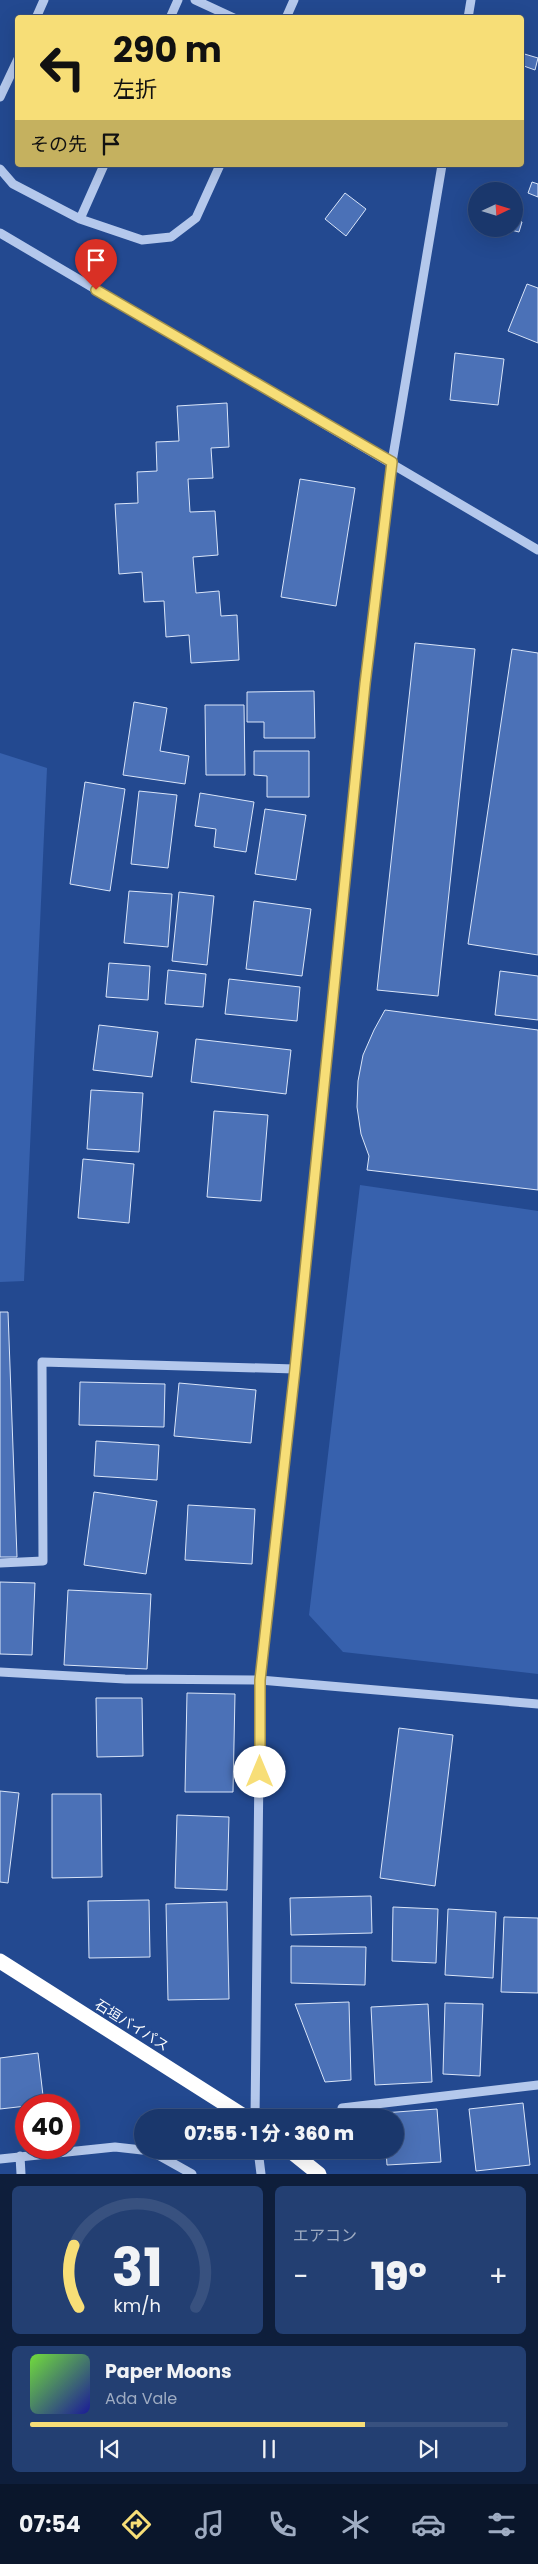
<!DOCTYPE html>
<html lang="ja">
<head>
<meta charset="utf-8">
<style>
	body { margin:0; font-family:Poppins,"Noto Sans JP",sans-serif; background:#233f72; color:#f1f3f6; height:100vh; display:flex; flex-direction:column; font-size:19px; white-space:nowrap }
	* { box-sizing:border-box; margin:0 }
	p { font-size:16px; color:#9facc2 }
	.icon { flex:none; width:28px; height:28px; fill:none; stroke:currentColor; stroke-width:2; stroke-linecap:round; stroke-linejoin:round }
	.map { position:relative; height:2174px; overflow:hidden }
	.sheet { display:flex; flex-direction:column; gap:12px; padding:12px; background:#0e1e3b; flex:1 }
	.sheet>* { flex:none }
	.top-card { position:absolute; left:15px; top:15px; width:509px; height:152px; border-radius:5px; box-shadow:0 5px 20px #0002,0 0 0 1px #38517f; background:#f7de77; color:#111; overflow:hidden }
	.needle { width:32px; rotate:86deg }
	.tools { position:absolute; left:468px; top:182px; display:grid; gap:10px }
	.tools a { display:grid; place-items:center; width:55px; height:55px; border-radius:50%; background:#1a376c; box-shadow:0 5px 20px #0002,0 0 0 1px #38517f; font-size:25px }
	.speed { position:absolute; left:15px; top:2094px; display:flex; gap:10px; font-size:25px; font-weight:700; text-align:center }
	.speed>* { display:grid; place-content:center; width:65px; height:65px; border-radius:50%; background:#1a376c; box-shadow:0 5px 20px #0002,0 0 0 1px #38517f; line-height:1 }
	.speed .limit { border:8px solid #d22; background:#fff; color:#111 }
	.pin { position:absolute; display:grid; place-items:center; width:42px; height:42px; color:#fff; margin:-51px -21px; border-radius:50% 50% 50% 0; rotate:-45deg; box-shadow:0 0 5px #0007 }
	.pin .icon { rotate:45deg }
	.me { position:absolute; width:55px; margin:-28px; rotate:0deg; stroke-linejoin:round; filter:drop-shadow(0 0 4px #0008) }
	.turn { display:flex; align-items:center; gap:18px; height:105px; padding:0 15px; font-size:22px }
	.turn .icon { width:65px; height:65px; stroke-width:2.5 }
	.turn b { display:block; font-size:35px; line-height:42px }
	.then { display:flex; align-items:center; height:48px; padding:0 15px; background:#0003; gap:10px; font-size:19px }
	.big { font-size:38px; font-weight:800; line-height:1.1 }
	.sheet .tile { flex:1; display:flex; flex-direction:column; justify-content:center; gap:8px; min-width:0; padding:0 18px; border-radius:8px; background:#233f72 }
	.sheet .dial { align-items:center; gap:0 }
	.dial svg { height:130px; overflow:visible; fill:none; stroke:#38517f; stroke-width:7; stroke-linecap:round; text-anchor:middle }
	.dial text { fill:#f1f3f6; stroke:none }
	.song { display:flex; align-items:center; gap:15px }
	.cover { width:60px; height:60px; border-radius:8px; background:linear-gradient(135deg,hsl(100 70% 55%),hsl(240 70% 35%)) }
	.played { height:5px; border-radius:2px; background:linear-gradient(90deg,#f7de77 70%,#38517f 70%) }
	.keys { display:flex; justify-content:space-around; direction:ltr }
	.heat { display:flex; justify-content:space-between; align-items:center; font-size:28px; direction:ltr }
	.sheet .tiles { flex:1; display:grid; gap:12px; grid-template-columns:1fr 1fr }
	.tile:last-child { grid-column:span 2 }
	.trip { position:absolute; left:134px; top:2109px; width:270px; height:50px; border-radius:25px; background:#1a376c; box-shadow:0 5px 20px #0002,0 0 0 1px #38517f; font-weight:800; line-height:50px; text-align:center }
	.dock { display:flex; height:80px; justify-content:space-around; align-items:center; background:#0a162b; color:#9facc2 }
	.dock .icon { width:35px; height:35px }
	.dock .selected { color:#f7de77 }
	.dock b { font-size:22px; color:#f1f3f6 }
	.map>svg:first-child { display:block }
	.green { fill:#3761ad }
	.building { fill:#4b71b7; stroke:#d9e5f9 }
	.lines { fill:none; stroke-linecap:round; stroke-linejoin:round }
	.minor { stroke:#b4c8ec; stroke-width:9 }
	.highway { stroke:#fff; stroke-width:15 }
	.route-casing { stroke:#a1904d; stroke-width:12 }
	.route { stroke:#f7de77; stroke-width:9 }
	.labels { text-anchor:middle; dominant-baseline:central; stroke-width:5; stroke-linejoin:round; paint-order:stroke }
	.street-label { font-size:14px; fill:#fff; stroke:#234990 }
</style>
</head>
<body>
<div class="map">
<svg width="538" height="2174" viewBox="0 0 538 2174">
	<rect width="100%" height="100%" fill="#234990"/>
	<path class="green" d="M 0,753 L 47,768 L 24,1281 L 0,1282 Z
		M 360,1185 L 538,1211 L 538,1674 L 343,1652 L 309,1615 Z"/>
	<path class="building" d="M 521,53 L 538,58 L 535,70 L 521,65 Z
		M 532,182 L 538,184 L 538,197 L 528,193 Z
		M 345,193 L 366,209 L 346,236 L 325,219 Z
		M 514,219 L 522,222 L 519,232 L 507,229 L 514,229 Z
		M 527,284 L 538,288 L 538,343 L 508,331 Z
		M 455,353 L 504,359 L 498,405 L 450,400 Z
		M 227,403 L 229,447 L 211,448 L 213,478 L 188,479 L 190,512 L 215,511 L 218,555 L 193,557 L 196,593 L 219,591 L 221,616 L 237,615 L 239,660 L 191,663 L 189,635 L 166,637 L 164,601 L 144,602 L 142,572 L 119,574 L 115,504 L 138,503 L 137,472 L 157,471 L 156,442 L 179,441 L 177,406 Z
		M 300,479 L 355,488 L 336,606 L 281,597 Z
		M 415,643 L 475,649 L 438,996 L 377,990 Z
		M 512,649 L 538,653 L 538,955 L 468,944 Z
		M 314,691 L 315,738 L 264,738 L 264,722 L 247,722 L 247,692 Z
		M 134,702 L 167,708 L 160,751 L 189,756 L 185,784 L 123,775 Z
		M 205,705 L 244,705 L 245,775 L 206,775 Z
		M 254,751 L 309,751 L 309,797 L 267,797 L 267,776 L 254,775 Z
		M 85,782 L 125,789 L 110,891 L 70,884 Z
		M 139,791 L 177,795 L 168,868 L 131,864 Z
		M 200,793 L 254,802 L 246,852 L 214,847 L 216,829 L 195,826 Z
		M 265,809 L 306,815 L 296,880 L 255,874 Z
		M 129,891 L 172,894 L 168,947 L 124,943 Z
		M 179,892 L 214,896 L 207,965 L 172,961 Z
		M 254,901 L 311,909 L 302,976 L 246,969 Z
		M 109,963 L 150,966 L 148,1000 L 106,997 Z
		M 168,970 L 206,974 L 203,1007 L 165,1004 Z
		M 500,971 L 538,976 L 538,1020 L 495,1015 Z
		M 229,979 L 300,987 L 297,1021 L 225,1014 Z
		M 385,1010 L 538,1030 L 538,1190 L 367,1170 L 369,1156 L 361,1134 L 357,1107 L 358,1081 L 363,1055 L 374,1030 Z
		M 99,1025 L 158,1032 L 152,1077 L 93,1070 Z
		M 196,1039 L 291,1050 L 286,1094 L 191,1082 Z
		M 91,1090 L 143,1093 L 139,1152 L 87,1149 Z
		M 214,1111 L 268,1115 L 261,1201 L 207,1197 Z
		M 83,1159 L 134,1164 L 129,1223 L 78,1218 Z
		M 0,1312 L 8,1312 L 17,1557 L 0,1557 Z
		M 80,1382 L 165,1384 L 164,1427 L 79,1425 Z
		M 179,1383 L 256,1390 L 251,1443 L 174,1436 Z
		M 96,1441 L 159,1445 L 157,1480 L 94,1476 Z
		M 94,1492 L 157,1501 L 146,1574 L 84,1565 Z
		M 188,1505 L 255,1509 L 252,1564 L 185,1560 Z
		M 0,1582 L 35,1583 L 32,1655 L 0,1654 Z
		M 68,1590 L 151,1594 L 147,1669 L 64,1665 Z
		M 187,1693 L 235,1694 L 233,1792 L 185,1792 Z
		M 96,1698 L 142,1698 L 143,1756 L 97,1757 Z
		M 399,1728 L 453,1735 L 435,1886 L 380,1878 Z
		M 0,1791 L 19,1793 L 8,1883 L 0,1882 Z
		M 52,1794 L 101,1794 L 102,1877 L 52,1878 Z
		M 177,1815 L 229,1817 L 227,1890 L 175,1888 Z
		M 371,1896 L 372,1933 L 291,1935 L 290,1898 Z
		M 149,1900 L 150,1957 L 89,1958 L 88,1901 Z
		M 227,1902 L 229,1999 L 168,2000 L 166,1904 Z
		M 393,1907 L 438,1909 L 436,1963 L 392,1961 Z
		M 448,1909 L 496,1912 L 493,1978 L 445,1975 Z
		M 504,1917 L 538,1918 L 538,1993 L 501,1992 Z
		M 291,1946 L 366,1947 L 365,1985 L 291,1983 Z
		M 349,2002 L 351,2080 L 325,2082 L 295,2004 Z
		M 445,2003 L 483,2004 L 480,2076 L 443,2074 Z
		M 428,2004 L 432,2082 L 375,2085 L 371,2007 Z
		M 38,2053 L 44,2104 L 0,2109 L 0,2058 Z
		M 523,2103 L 530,2165 L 476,2171 L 469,2109 Z
		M 437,2109 L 441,2162 L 387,2165 L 386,2150 L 395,2150 L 395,2118 L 384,2118 L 383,2113 Z"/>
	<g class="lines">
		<path class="minor" d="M 195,0 L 234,18
			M 36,18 L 44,0
			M 170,18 L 178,0
			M 286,18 L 294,0
			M 468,18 L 471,0
			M 0,97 L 18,59
			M 0,169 L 13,184 L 80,219 L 142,240 L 171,237 L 196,218 L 220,165
			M 80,219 L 104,165
			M 0,233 L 538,550
			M 0,1563 L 43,1561 L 42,1362 L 295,1369
			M 0,1672 L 125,1679 L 260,1680 L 538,1704
			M 342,2108 L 538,2085
			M 255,2118 L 260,1680 L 295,1369 L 365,684 L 392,462 L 442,165
			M 145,2150 L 151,2151 L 192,2174
			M 258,2150 L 261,2174
			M 20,2156 L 21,2174
			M 0,2159 L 115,2147 L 142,2150"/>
		<path class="highway" d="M 0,1961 L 247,2118
			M 289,2150 L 319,2174"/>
	</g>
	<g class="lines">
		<g class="route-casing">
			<path id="route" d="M 96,290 L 392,462 L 365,684 L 295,1369 L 260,1680 L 260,1772"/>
		</g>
		<use href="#route" class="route"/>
	</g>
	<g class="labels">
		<g class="street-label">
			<text transform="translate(132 2025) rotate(32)">石垣バイパス</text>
		</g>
	</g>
</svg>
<div class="tools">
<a><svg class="needle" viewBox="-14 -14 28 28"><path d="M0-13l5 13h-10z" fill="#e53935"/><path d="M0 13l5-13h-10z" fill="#9facc2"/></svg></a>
</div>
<div class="speed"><div class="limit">40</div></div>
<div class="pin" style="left:96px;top:290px;background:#d93025"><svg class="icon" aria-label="arrive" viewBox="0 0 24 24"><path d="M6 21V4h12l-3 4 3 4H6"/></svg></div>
<svg class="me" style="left:260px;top:1772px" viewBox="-20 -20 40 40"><circle r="19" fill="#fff"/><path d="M0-13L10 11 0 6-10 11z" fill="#f7de77"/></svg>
<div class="trip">07:55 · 1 分 · 360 m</div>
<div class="top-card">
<div class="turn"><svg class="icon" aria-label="left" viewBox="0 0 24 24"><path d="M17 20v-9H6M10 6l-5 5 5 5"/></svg><div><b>290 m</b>左折</div></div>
<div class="then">その先<svg class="icon" aria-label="arrive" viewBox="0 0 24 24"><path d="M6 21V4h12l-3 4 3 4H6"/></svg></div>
</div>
</div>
<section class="sheet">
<div class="tiles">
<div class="tile dial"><svg viewBox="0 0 100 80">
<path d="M14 69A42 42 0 1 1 86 69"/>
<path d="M14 69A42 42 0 0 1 11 31" stroke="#f7de77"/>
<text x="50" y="56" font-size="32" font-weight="700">31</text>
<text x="50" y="72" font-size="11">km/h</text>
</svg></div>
<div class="tile"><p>エアコン</p>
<div class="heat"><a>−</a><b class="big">19°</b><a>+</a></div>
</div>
<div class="tile">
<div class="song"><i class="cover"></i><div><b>Paper Moons</b><p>Ada Vale</p></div></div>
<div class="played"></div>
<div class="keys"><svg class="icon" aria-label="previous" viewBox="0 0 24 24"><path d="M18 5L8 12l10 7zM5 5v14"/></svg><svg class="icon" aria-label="pause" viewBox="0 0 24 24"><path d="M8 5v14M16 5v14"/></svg><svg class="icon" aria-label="next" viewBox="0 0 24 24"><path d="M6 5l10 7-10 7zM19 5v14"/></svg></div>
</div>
</div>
</section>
<nav class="dock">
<b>07:54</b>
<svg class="icon selected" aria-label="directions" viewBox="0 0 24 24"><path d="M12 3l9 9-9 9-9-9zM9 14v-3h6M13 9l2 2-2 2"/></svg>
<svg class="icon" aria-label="music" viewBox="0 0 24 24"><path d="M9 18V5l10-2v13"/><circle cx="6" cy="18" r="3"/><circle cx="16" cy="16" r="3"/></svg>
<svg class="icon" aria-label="phone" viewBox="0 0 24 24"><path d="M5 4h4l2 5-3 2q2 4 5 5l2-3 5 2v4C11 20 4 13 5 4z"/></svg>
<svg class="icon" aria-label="climate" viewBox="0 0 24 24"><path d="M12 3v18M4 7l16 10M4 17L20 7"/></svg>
<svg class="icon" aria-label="car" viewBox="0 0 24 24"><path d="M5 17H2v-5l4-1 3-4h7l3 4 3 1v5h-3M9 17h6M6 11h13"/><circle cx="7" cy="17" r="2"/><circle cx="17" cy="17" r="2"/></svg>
<svg class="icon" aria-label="filters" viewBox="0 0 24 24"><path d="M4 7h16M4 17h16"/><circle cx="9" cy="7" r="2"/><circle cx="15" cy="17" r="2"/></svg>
</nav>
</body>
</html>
